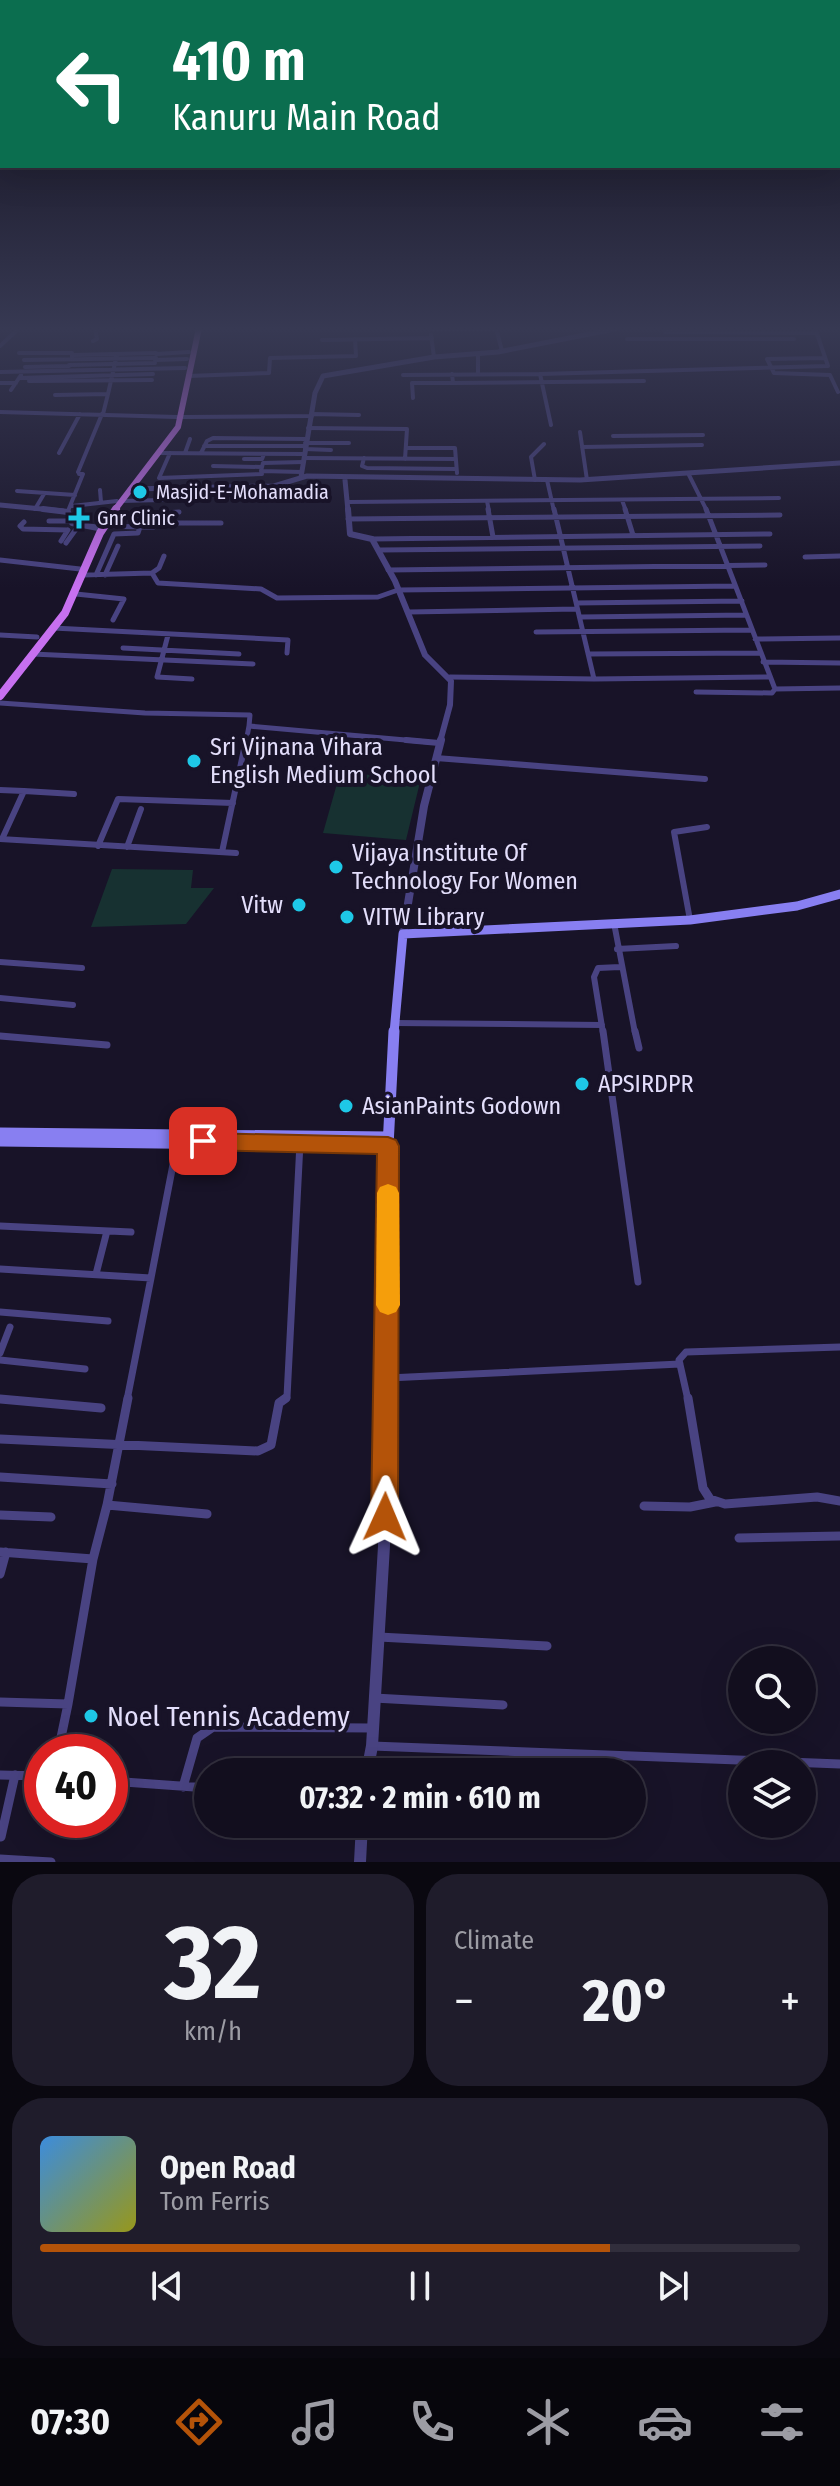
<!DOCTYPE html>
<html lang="en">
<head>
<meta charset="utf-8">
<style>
	body { margin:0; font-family:"Fira Sans Condensed",sans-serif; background:#1f1c2b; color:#f1f3f6; height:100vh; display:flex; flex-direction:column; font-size:30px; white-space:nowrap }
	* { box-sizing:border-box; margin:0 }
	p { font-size:26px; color:#9c9ca4 }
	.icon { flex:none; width:44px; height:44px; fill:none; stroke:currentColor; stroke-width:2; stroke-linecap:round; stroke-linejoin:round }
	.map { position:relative; height:1862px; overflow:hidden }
	.panel { display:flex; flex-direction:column; gap:12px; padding:12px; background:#0a0810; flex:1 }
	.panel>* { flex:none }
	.banner { position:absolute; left:0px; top:0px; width:840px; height:168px; box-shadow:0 8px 32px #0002,0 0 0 2px #312e3c; background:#0b6e4f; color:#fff; overflow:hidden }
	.buttons { position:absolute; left:728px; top:1646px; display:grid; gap:16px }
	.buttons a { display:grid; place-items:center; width:88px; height:88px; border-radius:50%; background:#120e1e; box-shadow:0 8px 32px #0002,0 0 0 2px #312e3c; font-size:40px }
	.speed { position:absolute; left:24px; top:1734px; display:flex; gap:16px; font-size:40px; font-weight:700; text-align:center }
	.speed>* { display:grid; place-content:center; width:104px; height:104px; border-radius:50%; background:#120e1e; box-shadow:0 8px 32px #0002,0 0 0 2px #312e3c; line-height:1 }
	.speed .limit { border:12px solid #d22; background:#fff; color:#111 }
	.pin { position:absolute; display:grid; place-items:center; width:68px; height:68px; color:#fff; margin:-34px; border-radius:16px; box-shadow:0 4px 12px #0006 }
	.me { position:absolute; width:88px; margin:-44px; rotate:1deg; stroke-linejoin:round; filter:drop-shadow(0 0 6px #0008) }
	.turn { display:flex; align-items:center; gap:28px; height:168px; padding:0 40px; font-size:36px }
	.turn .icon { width:104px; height:104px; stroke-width:2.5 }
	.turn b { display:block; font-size:56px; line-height:68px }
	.big { font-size:60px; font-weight:700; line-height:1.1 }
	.panel .tile { flex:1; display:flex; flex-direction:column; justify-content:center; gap:12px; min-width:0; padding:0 28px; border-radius:32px; background:#1f1c2b }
	.panel .dial { align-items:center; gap:0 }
	.dial b { font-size:104px; line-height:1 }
	.song { display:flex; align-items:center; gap:24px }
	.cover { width:96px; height:96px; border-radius:12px; background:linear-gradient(135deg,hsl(210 70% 55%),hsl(60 70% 35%)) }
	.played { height:8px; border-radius:4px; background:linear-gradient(90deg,#b45309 75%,#312e3c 75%) }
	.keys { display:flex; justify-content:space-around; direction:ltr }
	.heat { display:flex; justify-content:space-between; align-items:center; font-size:44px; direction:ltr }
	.panel .tiles { flex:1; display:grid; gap:12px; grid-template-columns:1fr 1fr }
	.tile:last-child { grid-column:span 2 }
	.trip { position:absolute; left:194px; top:1758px; width:452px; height:80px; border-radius:40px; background:#120e1e; box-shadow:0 8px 32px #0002,0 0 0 2px #312e3c; font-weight:700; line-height:80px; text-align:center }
	.tabs { display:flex; height:128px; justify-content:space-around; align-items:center; background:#07060c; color:#9c9ca4 }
	.tabs .icon { width:56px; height:56px }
	.tabs .active { color:#b45309 }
	.tabs b { font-size:36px; color:#f1f3f6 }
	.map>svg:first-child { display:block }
	.green { fill:#173131 }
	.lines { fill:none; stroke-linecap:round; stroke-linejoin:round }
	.minor-far4 { stroke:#494382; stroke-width:4 }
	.minor-far3 { stroke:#494382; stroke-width:5 }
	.minor-far2 { stroke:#494382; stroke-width:6 }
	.minor-far1 { stroke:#494382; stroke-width:7 }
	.minor { stroke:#494382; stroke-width:9 }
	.tertiary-far4 { stroke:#494382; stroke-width:5 }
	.tertiary-far3 { stroke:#494382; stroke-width:6 }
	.tertiary-far2 { stroke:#494382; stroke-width:8 }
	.tertiary-far1 { stroke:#494382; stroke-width:10 }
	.tertiary { stroke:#494382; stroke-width:12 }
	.secondary-far1 { stroke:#887ff1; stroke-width:9 }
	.secondary { stroke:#887ff1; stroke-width:11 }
	.primary-far1 { stroke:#c770f0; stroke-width:6 }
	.primary { stroke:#c770f0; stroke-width:8 }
	.route { fill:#b45309; stroke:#753606; stroke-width:2 }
	.slow { fill:#f59e0b }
	.poi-dot { fill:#1ec8e7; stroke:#181328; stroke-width:3 }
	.labels { text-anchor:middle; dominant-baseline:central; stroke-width:8; stroke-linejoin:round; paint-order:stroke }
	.far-poi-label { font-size:20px; fill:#e3defb; stroke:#181328; text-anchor:start }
	.poi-label { font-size:24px; fill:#e3defb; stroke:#181328; text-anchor:start }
	.near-poi-label { font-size:28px; fill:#e3defb; stroke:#181328; text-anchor:start }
</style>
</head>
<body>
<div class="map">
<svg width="840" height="1862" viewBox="0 0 840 1862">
	<rect width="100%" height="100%" fill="#181328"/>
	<path class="green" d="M 340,773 L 421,778 L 406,840 L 323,833 Z
		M 112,869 L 193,870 L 191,888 L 214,888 L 186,924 L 91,927 Z"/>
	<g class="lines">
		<path class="minor-far4" d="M 496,328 L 502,351
			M 431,329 L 497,329
			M 665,332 L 817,333
			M 431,335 L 434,357
			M 627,339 L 794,339
			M 322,340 L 432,338
			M 93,341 L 97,339 L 95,328
			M 0,346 L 19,328
			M 19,353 L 72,353 L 72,357
			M 156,354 L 189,352
			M 478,354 L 478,374
			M 73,355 L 156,353
			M 825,358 L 767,359 L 774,373 L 830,375 L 838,392
			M 24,360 L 156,358
			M 155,360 L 187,359
			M 69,365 L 155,363
			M 25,367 L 69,366
			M 0,372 L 185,368
			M 452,374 L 453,383 L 644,381
			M 403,375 L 540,374
			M 188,376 L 269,373 L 270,358 L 356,356 L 355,339
			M 19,378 L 153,374
			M 29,381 L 152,380
			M 0,383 L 16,383
			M 11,390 L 21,375
			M 55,395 L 108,394 L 117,354
			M 413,398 L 412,383 L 453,383
			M 0,412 L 177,417
			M 103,414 L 108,394
			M 312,414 L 359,415
			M 182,417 L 312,416
			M 551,425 L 540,374 L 828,366 L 815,328
			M 308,428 L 407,429 L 405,459
			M 580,432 L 587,480
			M 613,436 L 703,435
			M 305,443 L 349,443
			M 204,446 L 305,446
			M 582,447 L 702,445
			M 408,448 L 455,448 L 457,473
			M 305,449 L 331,450
			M 59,453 L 80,414
			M 158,453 L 303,454
			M 170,453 L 159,478 L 262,474
			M 185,453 L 190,439
			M 201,453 L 207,441 L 213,438 L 306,439
			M 304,458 L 456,459
			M 364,458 L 362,466 L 367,468 L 456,469
			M 244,459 L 262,459 L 264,454
			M 213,466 L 262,467
			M 78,472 L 102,414
			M 302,472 L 261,471 L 263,463 L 303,462
			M 689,475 L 707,511
			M 535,480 L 531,457 L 544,444
			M 547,480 L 554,511
			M 100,490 L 101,502
			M 17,491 L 75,495
			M 622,500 L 626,511
			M 121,501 L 162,500
			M 487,501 L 489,511
			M 348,502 L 779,498
			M 72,506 L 117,501
			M 35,509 L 44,494
			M 68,511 L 83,474 L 79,474"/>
		<path class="minor-far3" d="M 488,509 L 493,537
			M 554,509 L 594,679 L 769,677
			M 625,509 L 633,535
			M 706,509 L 775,689
			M 112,517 L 179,512
			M 348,519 L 780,515
			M 49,521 L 70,521
			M 24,522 L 20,526 L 23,529 L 68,530
			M 140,527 L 154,527 L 156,523 L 221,523
			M 372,539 L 770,534
			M 61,541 L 68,530
			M 66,543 L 79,525
			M 380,550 L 760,546
			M 805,557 L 840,556
			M 0,560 L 80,569
			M 388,570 L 765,565
			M 152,573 L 158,583 L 261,589 L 277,598 L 378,597 L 398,590 L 735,586
			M 82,575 L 152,573 L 159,568 L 164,556
			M 96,575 L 114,534 L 138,533 L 140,527 L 105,526
			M 105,575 L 118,546
			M 76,594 L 124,599 L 113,620
			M 576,603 L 742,601
			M 409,612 L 576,609
			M 580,617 L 746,615
			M 53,628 L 288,640 L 287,653
			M 536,632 L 751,630
			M 0,635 L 37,637
			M 168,635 L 157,677 L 192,679
			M 755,639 L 840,638
			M 123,648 L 239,654
			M 32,654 L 253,664
			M 588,654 L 760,653
			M 763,662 L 840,663
			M 450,677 L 594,679
			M 696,692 L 772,693 L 775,689 L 840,688
			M 0,703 L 145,713 L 250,715 L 249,726 L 428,742
			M 246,742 L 249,726"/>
		<path class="minor-far2" d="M 406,740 L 439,743
			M 436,758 L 705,779
			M 0,790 L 24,791 L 2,839
			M 24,791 L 74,794
			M 0,839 L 236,853
			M 98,846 L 118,799 L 233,803
			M 127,847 L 141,809
			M 222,852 L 246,740
			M 690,920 L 674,832 L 707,827
			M 614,923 L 635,1033
			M 617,949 L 676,946
			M 0,962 L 82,968
			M 0,998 L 73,1005
			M 394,1023 L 602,1025
			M 603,1033 L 594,977 L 598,968 L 620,967"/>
		<path class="minor-far1" d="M 603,1031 L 638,1282
			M 635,1031 L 639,1048
			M 0,1036 L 107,1045
			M 0,1226 L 131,1232
			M 0,1269 L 151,1278 L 177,1144
			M 96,1274 L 107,1231
			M 0,1312 L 108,1321
			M 0,1353 L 10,1327
			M 0,1360 L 85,1369
			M 388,1378 L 680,1364
			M 0,1399 L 10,1400
			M 127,1400 L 151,1278
			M 283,1400 L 287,1397 L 300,1143
			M 688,1400 L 679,1360 L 686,1352 L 840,1347"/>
		<path class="minor" d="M 128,1398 L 107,1505 L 207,1514
			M 688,1398 L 703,1488 L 710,1499 L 725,1504 L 817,1497 L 840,1501
			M 0,1399 L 101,1408
			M 0,1439 L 258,1451 L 271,1445 L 279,1403 L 286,1398
			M 0,1477 L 112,1484
			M 644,1506 L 690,1507 L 715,1502
			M 0,1515 L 51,1517
			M 739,1538 L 840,1536
			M 0,1552 L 93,1559
			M 0,1574 L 6,1552
			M 379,1637 L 547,1646
			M 374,1698 L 503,1705
			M 0,1702 L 68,1704 L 58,1752
			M 68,1704 L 93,1559 L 107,1505
			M 372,1746 L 840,1764
			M 0,1775 L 42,1776
			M 110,1781 L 208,1788
			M 183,1787 L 197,1738 L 213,1727 L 372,1728
			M 1,1837 L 15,1775
			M 0,1859 L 51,1862"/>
		<path class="tertiary-far4" d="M 301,477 L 315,393 L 323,376 L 434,357 L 498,352 L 620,328
			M 345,480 L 348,511
			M 130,489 L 274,486 L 307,476 L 580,480 L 840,463
			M 0,505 L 63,511"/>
		<path class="tertiary-far3" d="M 43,509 L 68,512 L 72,523 L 98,528
			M 348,509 L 350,534 L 372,539 L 395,581 L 425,655 L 451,681 L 450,705 L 440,742"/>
		<path class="tertiary-far2" d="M 403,934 L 424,806 L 441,740"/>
		<path class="tertiary-far1" d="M 385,1400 L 388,1146"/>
		<path class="tertiary" d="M 367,1772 L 372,1746 L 384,1546 L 385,1398
			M 360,1862 L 362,1824"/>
		<path class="secondary-far1" d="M 394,1033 L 403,934 L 690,920 L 797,906 L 840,894"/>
		<path class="secondary" d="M 0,1133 L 388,1137
			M 0,1141 L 388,1146 L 394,1031"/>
		<path class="primary-far1" d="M 114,511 L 178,427 L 199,328"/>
		<path class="primary" d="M 0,696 L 65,613 L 100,533 L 116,509"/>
	</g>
	<linearGradient id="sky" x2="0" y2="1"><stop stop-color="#0d0a16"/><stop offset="0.56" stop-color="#373953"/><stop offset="1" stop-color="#373953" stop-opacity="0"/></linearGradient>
	<rect width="840" height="588" fill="url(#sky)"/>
	<path class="route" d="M 203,1133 L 388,1137 L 396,1140 L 399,1146 L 398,1517 L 394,1526 L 385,1530 L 375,1526 L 371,1517 L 377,1154 L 203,1150 L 196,1147 L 193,1141 L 196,1136 Z"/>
	<path class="slow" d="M 388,1184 L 396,1187 L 399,1193 L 400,1305 L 396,1312 L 388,1315 L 380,1312 L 376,1305 L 377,1193 L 380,1187 Z"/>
	<g class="poi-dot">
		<circle cx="140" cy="492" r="8"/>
		<path d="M75 506h8v8h8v8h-8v8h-8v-8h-8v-8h8z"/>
		<circle cx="194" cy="761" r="8"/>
		<circle cx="336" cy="867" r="8"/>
		<circle cx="299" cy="905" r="8"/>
		<circle cx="347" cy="917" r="8"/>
		<circle cx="582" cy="1084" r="8"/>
		<circle cx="346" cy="1106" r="8"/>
		<circle cx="91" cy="1716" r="8"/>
	</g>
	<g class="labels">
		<g class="far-poi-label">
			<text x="156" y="492">Masjid-E-Mohamadia</text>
			<text x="97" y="518">Gnr Clinic</text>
		</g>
		<g class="poi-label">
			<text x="210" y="747">Sri Vijnana Vihara<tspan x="210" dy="28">English Medium School</tspan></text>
			<text x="352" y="853">Vijaya Institute Of<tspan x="352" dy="28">Technology For Women</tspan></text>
			<text x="283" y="905" text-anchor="end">Vitw</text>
			<text x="363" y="917">VITW Library</text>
			<text x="598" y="1084">APSIRDPR</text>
			<text x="362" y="1106">AsianPaints Godown</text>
		</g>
		<g class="near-poi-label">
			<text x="107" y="1716">Noel Tennis Academy</text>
		</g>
	</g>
</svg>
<div class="buttons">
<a><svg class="icon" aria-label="search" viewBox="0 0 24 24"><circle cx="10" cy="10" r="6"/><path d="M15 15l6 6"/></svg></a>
<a><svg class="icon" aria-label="layers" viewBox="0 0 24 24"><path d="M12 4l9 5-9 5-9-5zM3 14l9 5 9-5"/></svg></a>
</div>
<div class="speed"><div class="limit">40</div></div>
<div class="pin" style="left:203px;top:1141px;background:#d93025"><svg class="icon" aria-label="arrive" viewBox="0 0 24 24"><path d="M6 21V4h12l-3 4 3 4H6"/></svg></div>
<svg class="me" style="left:385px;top:1517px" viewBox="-20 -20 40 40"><path d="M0-17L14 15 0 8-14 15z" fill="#b45309" stroke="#fff" stroke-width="4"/></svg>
<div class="trip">07:32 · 2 min · 610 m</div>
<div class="banner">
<div class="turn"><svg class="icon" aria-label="left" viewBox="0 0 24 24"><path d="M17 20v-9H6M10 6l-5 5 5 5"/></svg><div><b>410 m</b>Kanuru Main Road</div></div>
</div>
</div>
<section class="panel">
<div class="tiles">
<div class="tile dial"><b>32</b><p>km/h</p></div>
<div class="tile"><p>Climate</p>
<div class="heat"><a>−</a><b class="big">20°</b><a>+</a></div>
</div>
<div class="tile">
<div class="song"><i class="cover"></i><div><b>Open Road</b><p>Tom Ferris</p></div></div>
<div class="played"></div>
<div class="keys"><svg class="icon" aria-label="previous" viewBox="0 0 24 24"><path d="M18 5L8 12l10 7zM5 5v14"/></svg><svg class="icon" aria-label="pause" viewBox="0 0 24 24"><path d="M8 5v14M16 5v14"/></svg><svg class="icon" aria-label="next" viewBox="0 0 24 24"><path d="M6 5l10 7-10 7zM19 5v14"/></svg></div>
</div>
</div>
</section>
<nav class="tabs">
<b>07:30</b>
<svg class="icon active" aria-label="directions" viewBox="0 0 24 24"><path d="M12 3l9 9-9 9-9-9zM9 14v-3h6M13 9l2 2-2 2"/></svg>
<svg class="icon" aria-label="music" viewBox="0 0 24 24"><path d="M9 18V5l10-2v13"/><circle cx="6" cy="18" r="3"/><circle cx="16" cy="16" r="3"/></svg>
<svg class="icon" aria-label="phone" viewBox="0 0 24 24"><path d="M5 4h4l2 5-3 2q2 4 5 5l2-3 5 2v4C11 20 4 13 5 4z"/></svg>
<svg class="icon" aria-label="climate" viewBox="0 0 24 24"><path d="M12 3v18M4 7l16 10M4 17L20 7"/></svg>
<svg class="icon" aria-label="car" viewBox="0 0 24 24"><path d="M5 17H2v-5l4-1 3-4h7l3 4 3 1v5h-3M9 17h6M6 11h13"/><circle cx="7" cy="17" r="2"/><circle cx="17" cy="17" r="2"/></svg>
<svg class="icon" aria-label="filters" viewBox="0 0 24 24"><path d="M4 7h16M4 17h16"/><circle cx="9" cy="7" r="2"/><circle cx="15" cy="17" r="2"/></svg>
</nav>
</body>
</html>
